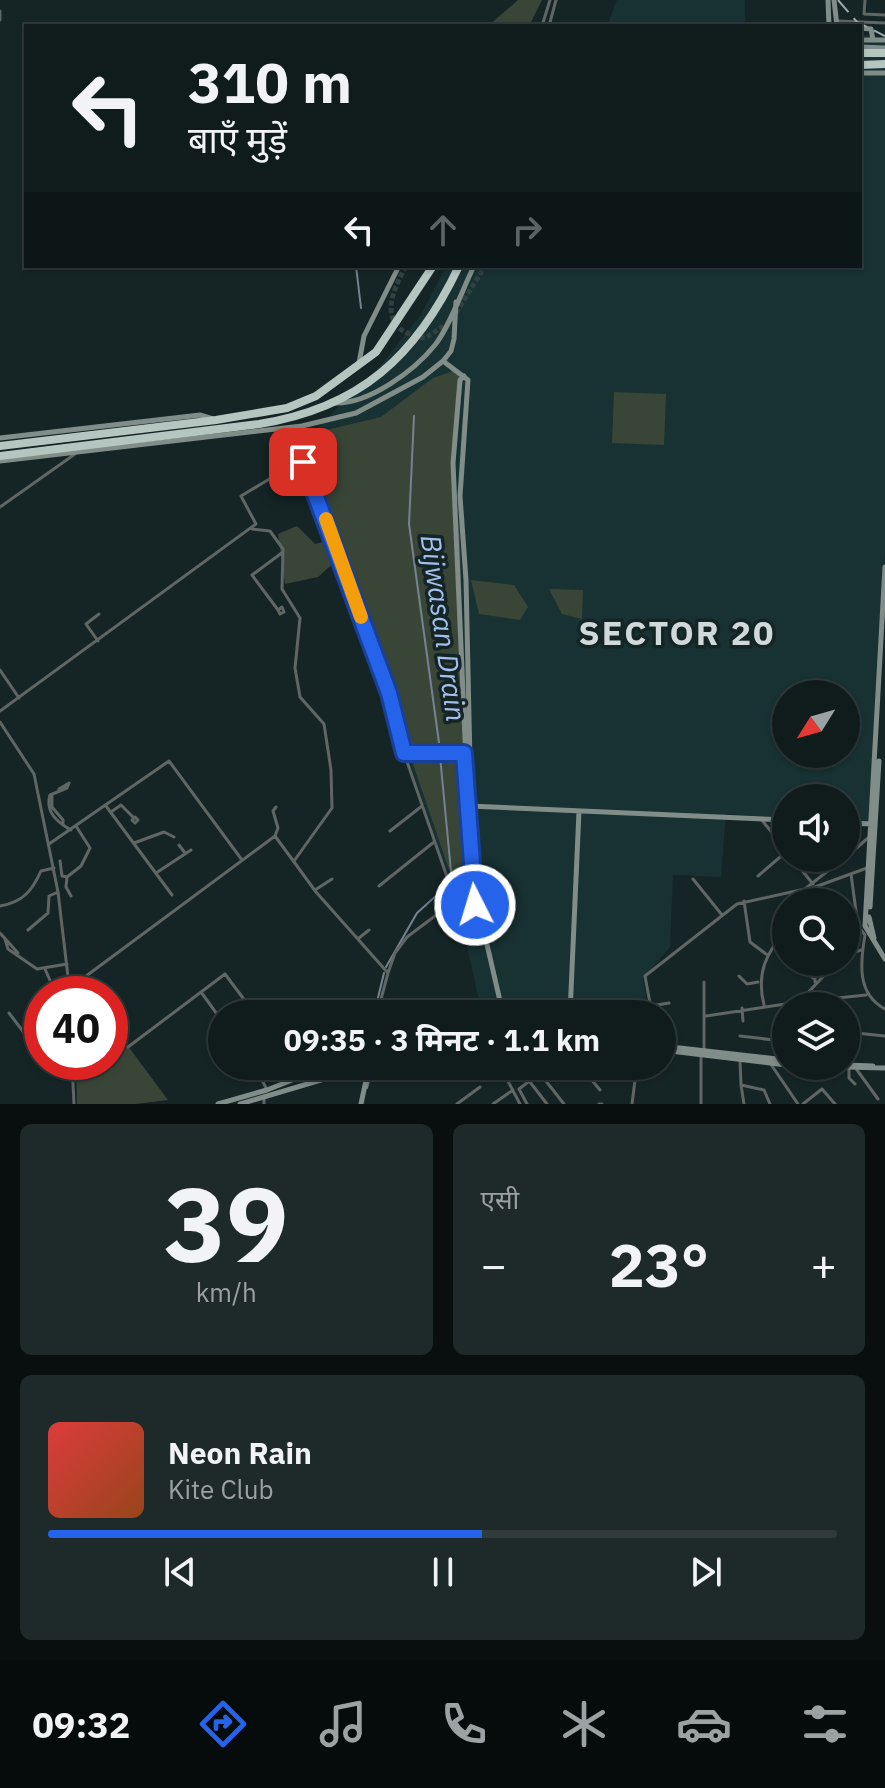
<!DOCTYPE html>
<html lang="hi">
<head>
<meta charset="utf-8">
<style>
	body { margin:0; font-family:"IBM Plex Sans","Noto Sans Devanagari",sans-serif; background:#1e2929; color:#f1f3f6; height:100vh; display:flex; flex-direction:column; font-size:30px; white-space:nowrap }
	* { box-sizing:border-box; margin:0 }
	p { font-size:26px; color:#9ca1a3 }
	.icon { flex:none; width:44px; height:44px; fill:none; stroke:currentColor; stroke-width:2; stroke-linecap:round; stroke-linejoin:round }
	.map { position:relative; height:1104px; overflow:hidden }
	.side { display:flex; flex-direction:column; gap:20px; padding:20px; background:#090f0f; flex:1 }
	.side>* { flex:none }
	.banner { position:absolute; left:24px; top:24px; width:838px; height:244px; border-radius:0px; box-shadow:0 2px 6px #0004,0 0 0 2px #303a3b; background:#101c1c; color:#f1f3f6; overflow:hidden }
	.needle { width:52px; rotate:233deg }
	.buttons { position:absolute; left:772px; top:680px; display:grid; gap:16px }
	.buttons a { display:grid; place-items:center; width:88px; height:88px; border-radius:50%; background:#101c1c; box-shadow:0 2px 6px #0004,0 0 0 2px #303a3b; font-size:40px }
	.speed { position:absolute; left:24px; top:976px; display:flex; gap:16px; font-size:40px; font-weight:700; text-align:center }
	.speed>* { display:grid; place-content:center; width:104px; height:104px; border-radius:50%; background:#101c1c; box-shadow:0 2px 6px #0004,0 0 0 2px #303a3b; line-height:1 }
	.speed .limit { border:12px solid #d22; background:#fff; color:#111 }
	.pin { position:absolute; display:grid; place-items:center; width:68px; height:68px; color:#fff; margin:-34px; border-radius:16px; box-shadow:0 4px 12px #0006 }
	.me { position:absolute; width:88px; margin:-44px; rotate:355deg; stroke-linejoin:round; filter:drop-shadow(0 0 6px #0008) }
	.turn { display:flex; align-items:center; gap:28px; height:168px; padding:0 32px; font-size:36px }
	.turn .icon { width:104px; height:104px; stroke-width:2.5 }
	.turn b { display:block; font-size:56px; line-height:68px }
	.lanes { display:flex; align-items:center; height:76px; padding:0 32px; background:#0003; justify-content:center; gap:40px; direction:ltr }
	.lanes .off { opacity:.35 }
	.big { font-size:60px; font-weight:700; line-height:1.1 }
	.side .widget { flex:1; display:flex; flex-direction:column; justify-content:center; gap:12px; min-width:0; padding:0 28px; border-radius:12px; background:#1e2929 }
	.side .dial { align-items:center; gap:0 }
	.dial b { font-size:104px; line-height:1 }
	.song { display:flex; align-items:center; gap:24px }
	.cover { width:96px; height:96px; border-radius:12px; background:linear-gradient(135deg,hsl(0 70% 55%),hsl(20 70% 35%)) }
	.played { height:8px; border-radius:4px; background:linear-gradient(90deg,#2563eb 55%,#303a3b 55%) }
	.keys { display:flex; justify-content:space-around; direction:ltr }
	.heat { display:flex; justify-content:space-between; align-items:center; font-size:44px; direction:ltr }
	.side .tiles { flex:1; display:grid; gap:20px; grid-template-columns:1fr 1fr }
	.widget:last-child { grid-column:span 2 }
	.trip { position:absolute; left:208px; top:1000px; width:468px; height:80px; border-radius:40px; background:#101c1c; box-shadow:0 2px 6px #0004,0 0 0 2px #303a3b; font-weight:700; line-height:80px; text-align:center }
	.tab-bar { display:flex; height:128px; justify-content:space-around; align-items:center; background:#060b0b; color:#9ca1a3 }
	.tab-bar .icon { width:56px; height:56px }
	.tab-bar .on { color:#2563eb }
	.tab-bar b { font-size:36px; color:#f1f3f6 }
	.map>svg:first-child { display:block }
	.built { fill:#183132; fill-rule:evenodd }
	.green { fill:#394637 }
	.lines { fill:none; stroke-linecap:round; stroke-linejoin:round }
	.stream { stroke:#758291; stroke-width:2 }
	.secondary-tunnel { stroke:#314041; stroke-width:5; stroke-dasharray:5 2.5; stroke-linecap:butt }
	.street { stroke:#5f6663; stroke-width:3 }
	.secondary { stroke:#818d88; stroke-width:5 }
	.highway { stroke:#b4c6bf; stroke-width:8 }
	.rail { stroke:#9eaaab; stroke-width:2; stroke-dasharray:16 8; stroke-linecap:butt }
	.route-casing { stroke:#184099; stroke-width:20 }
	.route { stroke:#2563eb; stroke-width:14 }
	.slow { stroke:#f59e0b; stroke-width:14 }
	.labels { text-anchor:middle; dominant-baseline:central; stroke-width:7; stroke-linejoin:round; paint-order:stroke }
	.water-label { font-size:28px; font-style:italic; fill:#a4c0ec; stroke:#152526 }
	.district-label { font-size:34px; font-weight:bold; letter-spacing:2px; fill:#cfd9da; stroke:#152526 }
</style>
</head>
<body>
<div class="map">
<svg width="885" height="1104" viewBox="0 0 885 1104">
	<rect width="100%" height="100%" fill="#152526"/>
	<path class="built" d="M 617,0 L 745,0 L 745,26 L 607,26 Z
		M 860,34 L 885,38 L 885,553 L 872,824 L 846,822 L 846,798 L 786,798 L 786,818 L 726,814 L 721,877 L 673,875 L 670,947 L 643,979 L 649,1014 L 482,1014 L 457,901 L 300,445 L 381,365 L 422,313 L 446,266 L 860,266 ZM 786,694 L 846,694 L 846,754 L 786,754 Z"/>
	<path class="green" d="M 518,0 L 542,0 L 529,26 L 488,26 Z
		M 453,371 L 463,375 L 454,474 L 460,538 L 468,846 L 473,901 L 460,902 L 301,436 L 381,417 L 433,378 Z
		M 614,392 L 666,394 L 664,445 L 612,443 Z
		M 297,526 L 315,544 L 330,540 L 338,559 L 318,577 L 285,584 L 278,534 Z
		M 471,580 L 514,585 L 528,607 L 520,620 L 479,614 Z
		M 549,589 L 583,590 L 582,619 L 562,614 Z
		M 110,1022 L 168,1100 L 135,1104 L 77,1104 L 76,1062 L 110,1062 Z"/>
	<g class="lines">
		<path class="stream" d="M 356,266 L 361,308
			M 414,416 L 409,524 L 440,750
			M 440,756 L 452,882
			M 386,967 L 417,913 L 448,885
			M 374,1014 L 384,973
			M 367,1088 L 373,1066"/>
		<path class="secondary-tunnel" d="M 406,266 C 389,296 377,331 425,338 L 447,324
			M 456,313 L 485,266"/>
		<path class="street" d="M 865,0 L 864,14 L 885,15
			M 0,11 L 0,20
			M 837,21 L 885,23
			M 542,26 L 550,0
			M 549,26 L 556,0
			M 0,507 L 75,454
			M 252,529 L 270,531 L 283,549 L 282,589 L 300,618 L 295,668 L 300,697 L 324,724 L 331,770 L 332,808 L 294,861
			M 282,607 L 284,612 L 280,614 L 278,610 Z
			M 278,610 L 252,575 L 283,552
			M 98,641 L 86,624 L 99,614
			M 0,670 L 19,698
			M 0,711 L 256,524 L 241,496 L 301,460 L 389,693 L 404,753 L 453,894 L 451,904 L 407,937 L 395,953 L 388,973
			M 0,722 L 34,774 L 58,892 L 70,994
			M 404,753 L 464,753
			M 59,789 L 69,783 L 67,788 L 50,795 C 45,812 57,822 71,830
			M 52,794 L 52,807 L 63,820 L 63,825
			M 106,806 L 172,895
			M 111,812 L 121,805 L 133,817
			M 135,817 L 138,820 L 135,823 L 132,820 Z
			M 761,819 L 786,850
			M 390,831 L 422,806
			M 275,836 L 278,828 L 273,811 L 276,807
			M 846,840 L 854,850
			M 134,843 L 164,832 L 174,837
			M 49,844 L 169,761 L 242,860
			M 179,845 L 185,853
			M 846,857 L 868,838
			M 792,858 L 813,884
			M 60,861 L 62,876 L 67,877
			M 156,873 L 191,850
			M 851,874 L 858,926 L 865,935 C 860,964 857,994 885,1009
			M 758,876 L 786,852
			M 693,879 L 722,915
			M 379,886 L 434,842
			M 815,887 L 867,868
			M 315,890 L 332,879
			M 71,896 L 66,887 L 67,877 L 81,866 L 90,848 L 76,826
			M 744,901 L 750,942 L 766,954
			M 805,902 L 814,888
			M 0,906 C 23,902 32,891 41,871 L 54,868
			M 28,930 L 48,913 L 49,896 L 58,892
			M 0,933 L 18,953
			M 359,938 L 369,930
			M 5,939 L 8,949 L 37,969 L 67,964
			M 846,955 L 861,950
			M 815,962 L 815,982
			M 802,963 L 813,978
			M 45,969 L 56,994
			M 739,976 L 747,984 L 758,982
			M 704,982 L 704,1052
			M 70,988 L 275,836 L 316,892 L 388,973 L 377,1014
			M 201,992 L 222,1021
			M 799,1002 L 866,995
			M 764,1005 C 756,973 766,954 786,929
			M 651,1006 L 669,1003
			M 742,1008 L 743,1021
			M 9,1013 L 25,1034 L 42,1022
			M 652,1014 L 645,976 L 737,904 L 805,889 L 844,858
			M 706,1016 L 799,1002 L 837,962
			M 34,1028 L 32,1018 L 42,1012
			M 846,1032 L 885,1036
			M 740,1036 L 782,1041
			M 128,1047 L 225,974 L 255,1014
			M 701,1056 L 701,1104
			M 779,1057 L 786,1030
			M 740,1061 L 741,1085 L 764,1090 L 770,1104
			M 72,1062 L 74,1104
			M 770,1063 L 798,1104
			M 255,1066 L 267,1090
			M 293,1066 L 301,1078
			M 500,1066 L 520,1104
			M 534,1066 L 564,1104
			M 580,1066 L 600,1090
			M 849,1069 L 849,1078 L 855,1084
			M 857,1070 L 878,1099
			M 530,1082 L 547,1104
			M 741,1085 L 744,1104
			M 264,1104 L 264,1096
			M 457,1104 L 480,1087
			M 493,1104 L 513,1090
			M 527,1104 L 519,1089 L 540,1073
			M 599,1104 L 602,1104
			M 632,1104 L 635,1080 L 643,1072 L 643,1066
			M 803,1104 L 822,1089 L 835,1104"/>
		<path class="secondary" d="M 828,0 L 829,26
			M 834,0 L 837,26
			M 860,28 L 871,29 L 873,40
			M 860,40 L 885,40
			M 860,47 L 885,48
			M 860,73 L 885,73
			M 443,361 L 468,380 L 460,496 L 466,580 L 471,806 L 477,901 L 503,1014
			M 359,363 L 364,336 L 399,266
			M 464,376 L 460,380 L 453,463 L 467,784
			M 335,403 C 369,404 414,371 435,345 C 450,326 463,288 474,266
			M 0,438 L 200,415 L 213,419
			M 0,461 L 302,426 L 356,413 L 423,377 L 443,361 L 451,351 L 454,339 L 456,302
			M 885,567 L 865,926 L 885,959
			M 469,806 L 786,820
			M 846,823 L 873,824
			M 870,907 L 879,761
			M 869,917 L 874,938
			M 570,1014 L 579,811
			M 662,1046 L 786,1060
			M 662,1050 L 786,1065
			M 846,1065 L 873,1066
			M 805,1066 L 885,1068
			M 331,1076 L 344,1071 L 344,1066
			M 218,1104 L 267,1090 L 327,1066
			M 240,1104 L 368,1066
			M 361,1104 L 369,1066"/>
		<path class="highway" d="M 860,53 L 885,53
			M 860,65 L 885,64
			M 0,446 L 216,420 L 287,408 L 316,396 L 376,352 L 433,266
			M 0,456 L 259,424 C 359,408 416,357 459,266"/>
		<path class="rail" d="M 838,0 L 857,22 L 885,36"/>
	</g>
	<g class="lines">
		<g class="route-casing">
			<path id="route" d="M 303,462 L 389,693 L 404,753 L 464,753 L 475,905"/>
		</g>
		<use href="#route" class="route"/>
		<path class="slow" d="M 326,519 L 361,617"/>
	</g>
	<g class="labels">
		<g class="water-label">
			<text transform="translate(444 628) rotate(82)">Bijwasan Drain</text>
		</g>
		<g class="district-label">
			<text x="677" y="632">SECTOR 20</text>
		</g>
	</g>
</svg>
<div class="buttons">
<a><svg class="needle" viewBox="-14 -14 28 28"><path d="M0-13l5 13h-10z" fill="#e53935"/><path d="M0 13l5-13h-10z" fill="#9ca1a3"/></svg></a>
<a><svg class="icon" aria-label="sound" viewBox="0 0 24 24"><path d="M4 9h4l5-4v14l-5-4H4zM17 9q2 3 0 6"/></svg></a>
<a><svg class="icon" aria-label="search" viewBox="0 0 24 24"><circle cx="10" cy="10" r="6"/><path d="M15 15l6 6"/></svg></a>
<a><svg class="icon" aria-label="layers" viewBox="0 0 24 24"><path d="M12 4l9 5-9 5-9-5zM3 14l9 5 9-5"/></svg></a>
</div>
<div class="speed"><div class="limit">40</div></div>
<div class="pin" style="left:303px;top:462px;background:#d93025"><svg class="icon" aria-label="arrive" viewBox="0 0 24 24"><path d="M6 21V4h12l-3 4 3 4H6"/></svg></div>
<svg class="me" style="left:475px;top:905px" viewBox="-20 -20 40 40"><circle r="17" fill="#2563eb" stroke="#fff" stroke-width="3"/><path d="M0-11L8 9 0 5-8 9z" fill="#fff"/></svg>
<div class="trip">09:35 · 3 मिनट · 1.1 km</div>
<div class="banner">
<div class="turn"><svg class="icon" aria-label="left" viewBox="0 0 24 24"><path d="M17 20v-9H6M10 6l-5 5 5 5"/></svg><div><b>310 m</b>बाएँ मुड़ें</div></div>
<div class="lanes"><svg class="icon" aria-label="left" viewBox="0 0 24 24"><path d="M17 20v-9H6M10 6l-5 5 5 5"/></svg><svg class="icon off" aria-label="ahead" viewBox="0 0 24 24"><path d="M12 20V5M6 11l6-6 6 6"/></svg><svg class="icon off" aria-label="right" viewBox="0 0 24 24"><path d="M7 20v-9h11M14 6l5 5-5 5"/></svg></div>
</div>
</div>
<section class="side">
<div class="tiles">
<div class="widget dial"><b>39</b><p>km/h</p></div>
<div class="widget"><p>एसी</p>
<div class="heat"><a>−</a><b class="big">23°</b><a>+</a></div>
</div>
<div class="widget">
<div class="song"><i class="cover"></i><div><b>Neon Rain</b><p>Kite Club</p></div></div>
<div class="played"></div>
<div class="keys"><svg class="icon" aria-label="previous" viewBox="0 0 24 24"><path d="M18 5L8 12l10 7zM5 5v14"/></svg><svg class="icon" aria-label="pause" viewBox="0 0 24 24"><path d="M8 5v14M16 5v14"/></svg><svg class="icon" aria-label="next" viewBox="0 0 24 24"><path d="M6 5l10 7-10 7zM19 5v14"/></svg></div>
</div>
</div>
</section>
<nav class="tab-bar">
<b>09:32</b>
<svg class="icon on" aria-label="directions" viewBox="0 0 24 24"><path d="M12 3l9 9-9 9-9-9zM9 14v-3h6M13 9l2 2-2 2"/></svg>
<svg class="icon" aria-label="music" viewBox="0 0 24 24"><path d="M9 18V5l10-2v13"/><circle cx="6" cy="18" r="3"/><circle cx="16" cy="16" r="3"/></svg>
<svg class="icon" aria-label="phone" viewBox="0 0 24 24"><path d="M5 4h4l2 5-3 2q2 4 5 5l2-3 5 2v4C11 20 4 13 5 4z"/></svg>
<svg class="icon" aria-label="climate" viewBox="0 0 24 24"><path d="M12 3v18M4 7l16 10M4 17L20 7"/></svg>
<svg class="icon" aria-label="car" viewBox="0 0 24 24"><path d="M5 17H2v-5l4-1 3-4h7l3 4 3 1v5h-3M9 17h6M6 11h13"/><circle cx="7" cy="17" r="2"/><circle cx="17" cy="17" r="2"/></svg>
<svg class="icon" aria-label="filters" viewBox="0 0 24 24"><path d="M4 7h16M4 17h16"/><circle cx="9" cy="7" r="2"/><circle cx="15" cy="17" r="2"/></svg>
</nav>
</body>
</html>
